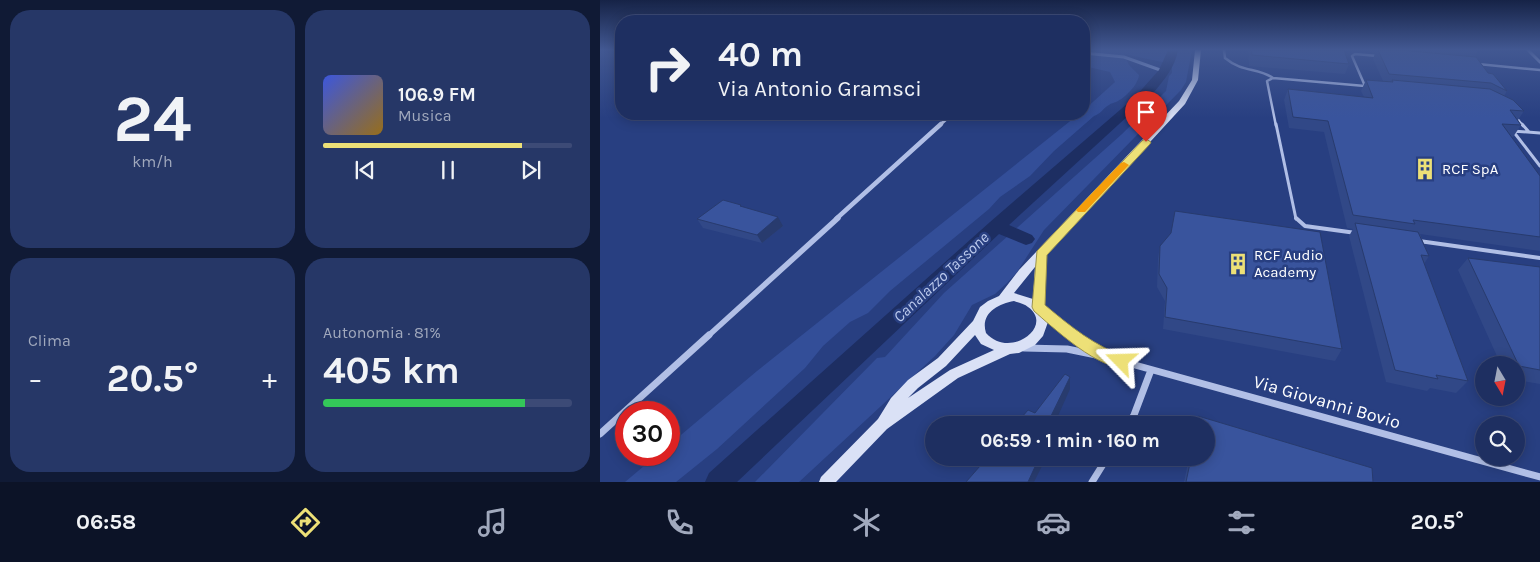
<!DOCTYPE html>
<html lang="it">
<head>
<meta charset="utf-8">
<style>
	body { margin:0; font-family:Karla,sans-serif; background:#263767; color:#f1f3f6; height:100vh; display:flex; flex-direction:column; font-size:19px; white-space:nowrap }
	* { box-sizing:border-box; margin:0 }
	p { font-size:16px; color:#a1a9bd }
	.icon { flex:none; width:28px; height:28px; fill:none; stroke:currentColor; stroke-width:2; stroke-linecap:round; stroke-linejoin:round }
	.map { position:relative; flex:1; overflow:hidden }
	.details { display:flex; flex-direction:column; gap:10px; padding:10px; background:#101a35; width:600px }
	.details>* { flex:none }
	.banner { position:absolute; left:15px; top:15px; width:475px; height:105px; border-radius:20px; box-shadow:0 2px 12px #0003,0 0 0 1px #3c4a76; background:#1e2f61; color:#f1f3f6; overflow:hidden }
	.needle { width:32px; rotate:170deg }
	.controls { position:absolute; left:875px; top:356px; display:grid; gap:10px }
	.controls a { display:grid; place-items:center; width:50px; height:50px; border-radius:50%; background:#1e2f61; box-shadow:0 2px 12px #0003,0 0 0 1px #3c4a76; font-size:25px }
	.speed { position:absolute; left:15px; top:401px; display:flex; gap:10px; font-size:25px; font-weight:700; text-align:center }
	.speed>* { display:grid; place-content:center; width:65px; height:65px; border-radius:50%; background:#1e2f61; box-shadow:0 2px 12px #0003,0 0 0 1px #3c4a76; line-height:1 }
	.speed .limit { border:8px solid #d22; background:#fff; color:#111 }
	.pin { position:absolute; display:grid; place-items:center; width:42px; height:42px; color:#fff; margin:-51px -21px; border-radius:50% 50% 50% 0; rotate:-45deg; box-shadow:0 0 5px #0007 }
	.pin .icon { rotate:45deg }
	.me { position:absolute; width:55px; margin:-28px; rotate:292deg; stroke-linejoin:round; filter:drop-shadow(0 0 4px #0008) }
	.turn { display:flex; align-items:center; gap:18px; height:105px; padding:0 20px; font-size:22px }
	.turn .icon { width:65px; height:65px; stroke-width:2.5 }
	.turn b { display:block; font-size:35px; line-height:42px }
	.big { font-size:38px; font-weight:700; line-height:1.1 }
	.details .tile { flex:1; display:flex; flex-direction:column; justify-content:center; gap:8px; min-width:0; padding:0 18px; border-radius:20px; background:#263767 }
	.details .dial { align-items:center; gap:0 }
	.dial b { font-size:65px; line-height:1 }
	.song { display:flex; align-items:center; gap:15px }
	.cover { width:60px; height:60px; border-radius:8px; background:linear-gradient(135deg,hsl(230 70% 55%),hsl(40 70% 35%)) }
	.played { height:5px; border-radius:2px; background:linear-gradient(90deg,#ede077 80%,#3c4a76 80%) }
	.keys { display:flex; justify-content:space-around; direction:ltr }
	.heat { display:flex; justify-content:space-between; align-items:center; font-size:28px; direction:ltr }
	.charge { height:8px; border-radius:4px; background:linear-gradient(90deg,#34c759 81%,#3c4a76 0) }
	.details .tiles { flex:1; display:grid; gap:10px; grid-template-columns:repeat(2,1fr) }
	.trip { position:absolute; left:325px; top:416px; width:290px; height:50px; border-radius:25px; background:#1e2f61; box-shadow:0 2px 12px #0003,0 0 0 1px #3c4a76; font-weight:700; line-height:50px; text-align:center }
	.tabs { display:flex; height:80px; justify-content:space-around; align-items:center; background:#0c1327; color:#a1a9bd }
	.tabs .icon { width:35px; height:35px }
	.tabs .selected { color:#ede077 }
	.tabs b { font-size:22px; color:#f1f3f6 }
	main { display:flex; flex:1; min-height:0 }
	.map>svg:first-child { display:block }
	.green { fill:#334e98 }
	.lines { fill:none; stroke-linecap:round; stroke-linejoin:round }
	.stream { stroke:#a5b8e6; stroke-width:3 }
	.canal { fill:#1d2e62; fill-rule:evenodd }
	.lane-far2 { stroke:#b1bfe6; stroke-width:2.5 }
	.lane-far1 { stroke:#b1bfe6; stroke-width:3 }
	.lane { stroke:#b1bfe6; stroke-width:4 }
	.street-far3 { stroke:#b1bfe6; stroke-width:3 }
	.street-far2 { stroke:#b1bfe6; stroke-width:4.5 }
	.street-far1 { stroke:#b1bfe6; stroke-width:5.5 }
	.street { stroke:#b1bfe6; stroke-width:7 }
	.secondary { fill:#dae1f6; fill-rule:evenodd }
	.wall { fill:#314887 }
	.shaded-wall { fill:#283b6e }
	.building { fill:#39549d; stroke:#283b6e }
	.route { fill:#ede077; stroke:#9a924d }
	.slow { fill:#f59e0b }
	.labels { text-anchor:middle; dominant-baseline:central; stroke-width:5; stroke-linejoin:round; paint-order:stroke }
	.poi-label { font-size:15px; fill:#fff; stroke:#283f81; text-anchor:start }
	.water-label { font-size:16px; font-style:italic; fill:#bccaed; stroke:#283f81 }
	.near-street-label { font-size:18px; fill:#fff; stroke:#283f81 }
</style>
</head>
<body>
<main>
<section class="details">
<div class="tiles">
<div class="tile dial"><b>24</b><p>km/h</p></div>
<div class="tile">
<div class="song"><i class="cover"></i><div><b>106.9 FM</b><p>Musica</p></div></div>
<div class="played"></div>
<div class="keys"><svg class="icon" aria-label="previous" viewBox="0 0 24 24"><path d="M18 5L8 12l10 7zM5 5v14"/></svg><svg class="icon" aria-label="pause" viewBox="0 0 24 24"><path d="M8 5v14M16 5v14"/></svg><svg class="icon" aria-label="next" viewBox="0 0 24 24"><path d="M6 5l10 7-10 7zM19 5v14"/></svg></div>
</div>
<div class="tile"><p>Clima</p>
<div class="heat"><a>−</a><b class="big">20.5°</b><a>+</a></div>
</div>
<div class="tile"><p>Autonomia · 81%</p><b class="big">405 km</b><div class="charge"></div></div>
</div>
</section>
<div class="map">
<svg width="940" height="482" viewBox="0 0 940 482">
	<rect width="100%" height="100%" fill="#283f81"/>
	<path class="green" d="M 484,50 L 592,50 L 586,82 L 581,90 L 444,230 L 417,272 L 407,283 L 395,294 L 372,305 L 354,335 L 335,356 L 199,482 L 155,482 L 277,358 L 285,357 L 344,293 L 522,134 L 566,91 L 569,76 L 572,73 L 572,64 L 524,54 L 529,65 L 539,75 C 538,85 525,98 516,102 C 514,103 511,103 509,105 C 503,108 501,114 494,116 L 454,151 L 430,176 L 400,197 L 389,209 L 290,291 L 268,313 L 250,322 L 223,346 L 205,368 L 117,449 L 76,482 L 25,482 L 57,455 L 69,455 L 69,445 L 157,371 L 479,114 L 484,114 L 484,110 L 515,82 L 510,72 L 484,66 Z"/>
	<g class="lines">
		<path class="stream" d="M 484,53 L 524,57 L 563,71"/>
		<path class="canal" d="M 568,50 L 578,50 C 575,67 565,79 554,92 L 409,225 L 432,235 L 435,239 L 432,243 L 426,245 L 399,234 L 137,482 L 105,482 L 109,473 L 390,222 L 535,97 L 559,70 Z"/>
		<path class="lane-far2" d="M 624,50 L 625,58 C 643,73 657,67 673,78
			M 878,64 L 940,70
			M 916,117 L 923,126
			M 676,126 L 667,81 L 673,78 L 765,86 L 752,56 L 755,54 L 778,56"/>
		<path class="lane-far1" d="M 676,124 L 696,219
			M 922,124 L 929,132
			M 940,133 L 913,131 L 940,166"/>
		<path class="lane" d="M 696,218 L 705,226 L 756,233
			M 819,241 L 940,258"/>
		<path class="street-far3" d="M 928,50 L 940,62
			M 339,126 L 352,114"/>
		<path class="street-far2" d="M 236,219 L 341,124"/>
		<path class="street-far1" d="M 442,311 L 474,336
			M 108,336 L 238,218"/>
		<path class="street" d="M 472,335 L 504,355
			M 424,348 L 467,349 L 506,357 L 940,477
			M 528,425 L 534,415 L 551,370
			M 0,434 L 109,335
			M 492,482 L 507,458"/>
		<path class="secondary" d="M 595,50 L 601,50 L 598,80 L 585,104 L 446,255 L 443,307 L 448,322 L 443,336 L 435,345 L 419,353 L 410,354 L 358,378 L 287,429 L 236,482 L 219,482 L 221,477 L 278,419 L 291,398 L 308,380 L 338,358 L 373,321 L 380,307 L 388,301 L 399,296 L 419,270 L 579,101 L 592,80 ZM 435,267 L 433,299 L 414,293 ZM 414,301 C 419,303 425,304 428,307 C 455,326 410,360 386,333 C 380,314 397,304 414,301 ZM 375,335 L 381,344 L 394,350 L 350,370 L 308,398 L 318,388 L 346,366 Z"/>
	</g>
	<path class="wall" d="M 648,50 L 744,50 L 749,64 L 745,74 L 649,66 Z
		M 769,50 L 878,50 L 875,56 L 888,73 L 907,91 L 904,96 L 924,111 L 918,120 L 921,125 L 913,137 L 911,137 L 940,176 L 940,251 L 820,234 L 829,256 L 824,264 L 868,381 L 856,393 L 830,388 L 827,391 L 786,382 L 749,236 L 753,229 L 747,228 L 724,132 L 689,128 L 684,100 L 688,89 L 764,97 L 761,91 L 766,80 L 783,81 L 773,59 L 775,53 L 770,52 Z
		M 142,207 L 183,226 L 162,243 L 103,228 L 97,219 Z
		M 560,246 L 742,349 L 735,361 L 563,329 L 565,301 L 557,287 L 558,258 Z
		M 868,258 L 940,268 L 940,384 L 916,380 L 916,365 L 901,365 L 858,270 Z
		M 598,416 L 773,482 L 584,482 L 589,458 L 606,458 L 606,425 L 595,425 Z"/>
	<path class="shaded-wall" d="M 178,217 L 183,226 L 162,243 L 157,235 Z
		M 470,377 L 470,389 L 454,425 L 451,416 Z
		M 439,458 L 446,458 L 434,482 L 428,482 Z"/>
	<path class="building" d="M 651,50 L 744,50 L 749,64 L 652,55 Z
		M 778,50 L 799,50 L 876,57 L 888,73 L 893,74 L 907,91 L 891,83 L 789,74 Z
		M 766,80 L 793,82 L 792,80 L 890,89 L 913,100 L 924,111 L 910,110 L 921,125 L 902,124 L 940,176 L 940,237 L 813,220 L 815,224 L 753,215 L 728,121 L 693,117 L 688,89 L 773,98 Z
		M 123,200 L 141,205 L 140,206 L 178,217 L 157,235 L 97,219 Z
		M 575,211 L 720,232 L 742,349 L 565,317 L 567,288 L 559,274 L 560,246 L 571,233 Z
		M 755,223 L 818,232 L 829,256 L 821,255 L 868,381 L 836,375 L 838,379 L 795,370 Z
		M 868,258 L 940,267 L 940,370 L 919,366 Z
		M 465,374 L 470,377 L 451,416 L 458,419 L 455,425 L 415,425 L 428,410 L 435,413 Z
		M 598,416 L 772,468 L 773,482 L 586,482 L 591,458 L 606,458 L 606,425 L 596,425 Z
		M 387,458 L 439,458 L 428,482 L 366,482 Z"/>
	<linearGradient id="sky" x2="0" y2="1"><stop stop-color="#162347"/><stop offset="0.42" stop-color="#425892"/><stop offset="1" stop-color="#425892" stop-opacity="0"/></linearGradient>
	<rect width="940" height="118" fill="url(#sky)"/>
	<path class="route" d="M 546,139 L 551,142 L 550,144 L 447,255 L 445,305 C 471,327 495,346 526,357 L 528,361 L 526,366 C 503,374 451,326 434,311 L 432,307 L 437,251 L 543,140 Z"/>
	<path class="slow" d="M 524,162 L 529,165 L 527,167 L 485,212 L 478,212 L 476,210 L 478,208 L 521,163 Z"/>
	<defs>
		<g id="building-bare" transform="scale(1.725)"><path d="M-4-6H4V6H1V3H-1V6H-4ZM-2.5-4.3h1.7v1.8h-1.7ZM.8-4.3h1.7v1.8H.8ZM-2.5-1h1.7V.8h-1.7ZM.8-1h1.7V.8H.8Z" fill="#ede077" stroke="#283f81" stroke-width="2.5" paint-order="stroke"/></g>
	</defs>
	<g fill-rule="evenodd">
		<use href="#building-bare" x="825" y="169"/>
		<use href="#building-bare" x="638" y="264"/>
	</g>
	<g class="labels">
		<g class="poi-label">
			<text x="842" y="169">RCF SpA</text>
			<text x="654" y="255">RCF Audio<tspan x="654" dy="17">Academy</tspan></text>
		</g>
		<g class="water-label">
			<text transform="translate(341 277) rotate(-43)">Canalazzo Tassone</text>
		</g>
		<g class="near-street-label">
			<text transform="translate(727 402) rotate(16)">Via Giovanni Bovio</text>
		</g>
	</g>
</svg>
<div class="controls">
<a><svg class="needle" viewBox="-14 -14 28 28"><path d="M0-13l5 13h-10z" fill="#e53935"/><path d="M0 13l5-13h-10z" fill="#a1a9bd"/></svg></a>
<a><svg class="icon" aria-label="search" viewBox="0 0 24 24"><circle cx="10" cy="10" r="6"/><path d="M15 15l6 6"/></svg></a>
</div>
<div class="speed"><div class="limit">30</div></div>
<div class="pin" style="left:546px;top:142px;background:#d93025"><svg class="icon" aria-label="arrive" viewBox="0 0 24 24"><path d="M6 21V4h12l-3 4 3 4H6"/></svg></div>
<svg class="me" style="left:521px;top:361px" viewBox="-20 -20 40 40"><path d="M0-17L14 15 0 8-14 15z" fill="#ede077" stroke="#fff" stroke-width="4"/></svg>
<div class="trip">06:59 · 1 min · 160 m</div>
<div class="banner">
<div class="turn"><svg class="icon" aria-label="right" viewBox="0 0 24 24"><path d="M7 20v-9h11M14 6l5 5-5 5"/></svg><div><b>40 m</b>Via Antonio Gramsci</div></div>
</div>
</div>
</main>
<nav class="tabs">
<b>06:58</b>
<svg class="icon selected" aria-label="directions" viewBox="0 0 24 24"><path d="M12 3l9 9-9 9-9-9zM9 14v-3h6M13 9l2 2-2 2"/></svg>
<svg class="icon" aria-label="music" viewBox="0 0 24 24"><path d="M9 18V5l10-2v13"/><circle cx="6" cy="18" r="3"/><circle cx="16" cy="16" r="3"/></svg>
<svg class="icon" aria-label="phone" viewBox="0 0 24 24"><path d="M5 4h4l2 5-3 2q2 4 5 5l2-3 5 2v4C11 20 4 13 5 4z"/></svg>
<svg class="icon" aria-label="climate" viewBox="0 0 24 24"><path d="M12 3v18M4 7l16 10M4 17L20 7"/></svg>
<svg class="icon" aria-label="car" viewBox="0 0 24 24"><path d="M5 17H2v-5l4-1 3-4h7l3 4 3 1v5h-3M9 17h6M6 11h13"/><circle cx="7" cy="17" r="2"/><circle cx="17" cy="17" r="2"/></svg>
<svg class="icon" aria-label="filters" viewBox="0 0 24 24"><path d="M4 7h16M4 17h16"/><circle cx="9" cy="7" r="2"/><circle cx="15" cy="17" r="2"/></svg>
<b>20.5°</b>
</nav>
</body>
</html>
